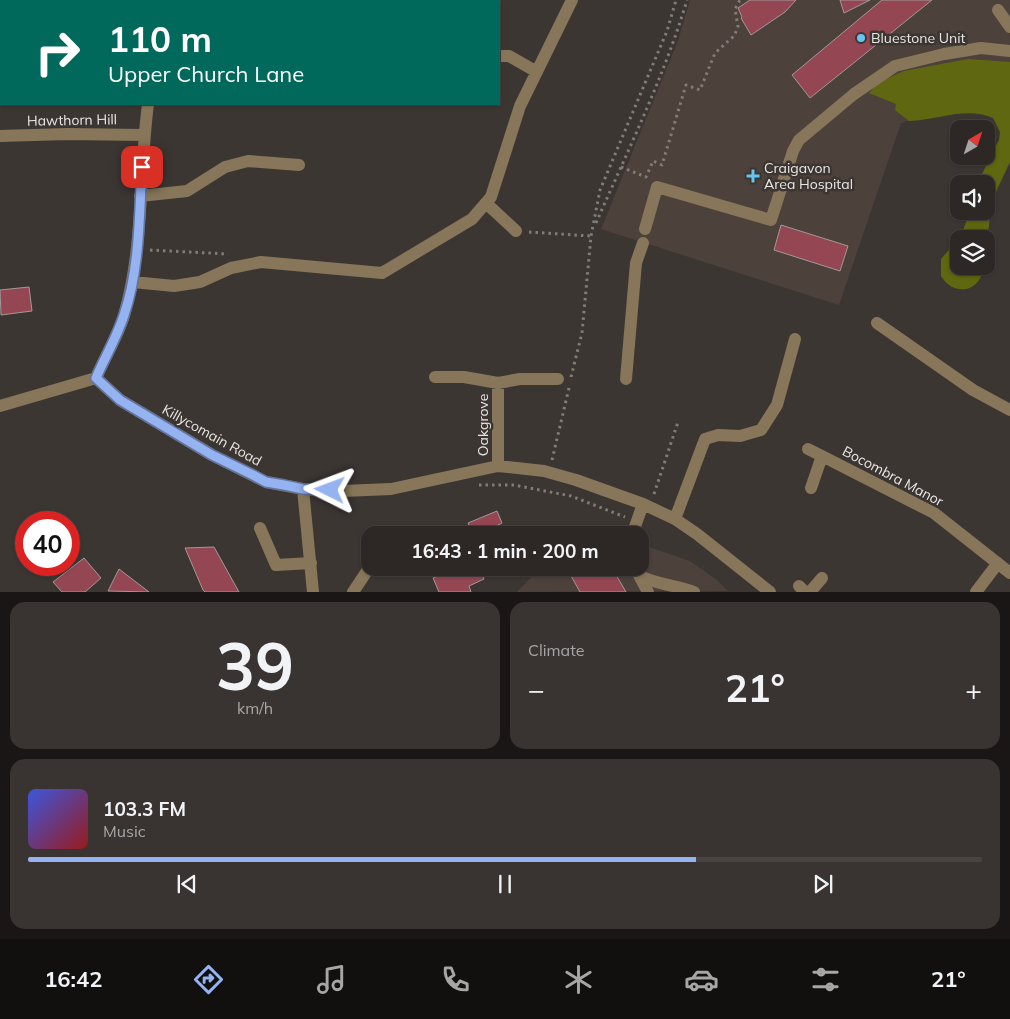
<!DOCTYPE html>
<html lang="en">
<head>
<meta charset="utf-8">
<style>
	body { margin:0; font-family:Mulish,sans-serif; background:#393432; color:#f1f3f6; height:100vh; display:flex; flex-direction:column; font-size:19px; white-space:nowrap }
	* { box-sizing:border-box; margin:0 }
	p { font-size:16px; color:#a7a6a7 }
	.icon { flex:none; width:28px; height:28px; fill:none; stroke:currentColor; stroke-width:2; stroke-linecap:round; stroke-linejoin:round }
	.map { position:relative; height:592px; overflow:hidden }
	.side { display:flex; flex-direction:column; gap:10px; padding:10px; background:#191615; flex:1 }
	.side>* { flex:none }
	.banner { position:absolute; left:0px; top:0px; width:500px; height:105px; box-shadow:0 1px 4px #0004,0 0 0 1px #484443; background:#00695c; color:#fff; overflow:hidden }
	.needle { width:32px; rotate:39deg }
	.fabs { position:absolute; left:950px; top:120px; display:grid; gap:10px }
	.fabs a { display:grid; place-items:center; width:45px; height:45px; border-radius:10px; background:#2d2826; box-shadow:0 1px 4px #0004,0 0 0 1px #484443; font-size:25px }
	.speed { position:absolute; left:15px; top:511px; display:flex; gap:10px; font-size:25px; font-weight:700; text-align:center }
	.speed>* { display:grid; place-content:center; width:65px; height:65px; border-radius:50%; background:#2d2826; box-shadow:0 1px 4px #0004,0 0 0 1px #484443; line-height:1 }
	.speed .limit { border:8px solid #d22; background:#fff; color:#111 }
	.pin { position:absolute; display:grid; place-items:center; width:42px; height:42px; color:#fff; margin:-21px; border-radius:10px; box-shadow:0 2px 8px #0006 }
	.me { position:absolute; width:55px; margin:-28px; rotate:273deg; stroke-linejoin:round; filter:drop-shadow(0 0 4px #0008) }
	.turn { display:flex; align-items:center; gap:18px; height:105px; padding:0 25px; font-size:22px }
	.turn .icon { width:65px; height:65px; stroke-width:2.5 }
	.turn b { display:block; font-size:35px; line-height:42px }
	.big { font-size:38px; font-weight:700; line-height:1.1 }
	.side .widget { flex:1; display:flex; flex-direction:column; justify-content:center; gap:8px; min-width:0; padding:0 18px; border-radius:15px; background:#393432 }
	.side .dial { align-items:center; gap:0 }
	.dial b { font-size:65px; line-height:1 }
	.song { display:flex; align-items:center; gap:15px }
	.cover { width:60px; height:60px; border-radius:8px; background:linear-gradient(135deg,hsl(230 70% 55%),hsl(0 70% 35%)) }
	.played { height:5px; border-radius:2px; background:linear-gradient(90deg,#95b2f1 70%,#484443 70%) }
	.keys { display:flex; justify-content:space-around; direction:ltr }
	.heat { display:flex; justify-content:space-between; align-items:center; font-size:28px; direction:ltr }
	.side .tiles { flex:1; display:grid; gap:10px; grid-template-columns:1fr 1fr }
	.widget:last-child { grid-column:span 2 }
	.trip { position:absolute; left:361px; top:526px; width:288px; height:50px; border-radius:15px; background:#2d2826; box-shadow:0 1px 4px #0004,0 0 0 1px #484443; font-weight:700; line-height:50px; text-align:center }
	.tab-bar { display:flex; height:80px; justify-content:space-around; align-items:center; background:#12100f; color:#a7a6a7 }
	.tab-bar .icon { width:35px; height:35px }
	.tab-bar .current { color:#95b2f1 }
	.tab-bar b { font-size:22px; color:#f1f3f6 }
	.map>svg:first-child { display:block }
	.built { fill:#4d413b }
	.forest { fill:#5f6710 }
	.building { fill:#944653; stroke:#a1999a }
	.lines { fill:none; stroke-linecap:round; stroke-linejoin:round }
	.path { stroke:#817c7a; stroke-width:3; stroke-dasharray:2.5 4; stroke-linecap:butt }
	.minor { stroke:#877659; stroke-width:12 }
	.route-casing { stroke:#61749d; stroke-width:12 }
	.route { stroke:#95b2f1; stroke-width:9 }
	.poi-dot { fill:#69c3f1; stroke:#3c3633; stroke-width:2 }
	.labels { text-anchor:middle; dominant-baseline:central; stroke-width:5; stroke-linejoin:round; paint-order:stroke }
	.poi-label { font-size:14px; fill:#eae6e4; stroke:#3c3633; text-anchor:start }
	.street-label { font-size:14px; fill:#eae6e4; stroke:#3c3633 }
</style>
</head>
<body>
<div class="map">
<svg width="1010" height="592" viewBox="0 0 1010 592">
	<rect width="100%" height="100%" fill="#3c3633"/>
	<path class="built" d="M 0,0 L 154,0 L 1,1 L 0,14 Z
		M 690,0 L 1010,0 L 1010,106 L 992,95 L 901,123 L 839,305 L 601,229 L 678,41 Z
		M 581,525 L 612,535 L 571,535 Z
		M 640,544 L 690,561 L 717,580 L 728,591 L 517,592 L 540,568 L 640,568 Z"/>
	<path class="forest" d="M 968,59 L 1010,62 L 1010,162 L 994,196 L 990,210 L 989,226 L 986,239 L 959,239 L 959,266 L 983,266 C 983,285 965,296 949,285 C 946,283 943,279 941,276 L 941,259 L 961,236 L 970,211 L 986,211 L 986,184 L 977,184 L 999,140 L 1000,132 L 993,118 C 966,106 938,120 909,121 L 895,110 L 896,104 L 869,93 L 879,82 L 904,71 Z"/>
	<path class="building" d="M 750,0 L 796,0 L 785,12 L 751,35 L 741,18 L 742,17 L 738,8 Z
		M 840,0 L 870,0 L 844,13 Z
		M 882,0 L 932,0 L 810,98 L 792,75 Z
		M 781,225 L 848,246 L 840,271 L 774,250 Z
		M 29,287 L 32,311 L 1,315 L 0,290 Z
		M 497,511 L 502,523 L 496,526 L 499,535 L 467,535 L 472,533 L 468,523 Z
		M 214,547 L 239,592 L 205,592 L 203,590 L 185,548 Z
		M 84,558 L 101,578 L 85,592 L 62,592 L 53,582 Z
		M 448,568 L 479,568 L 484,579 L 469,586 L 471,592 L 439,592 L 433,578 L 450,571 Z
		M 581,568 L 612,568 L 626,592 L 580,592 L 570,574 Z
		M 119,569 L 149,592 L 108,591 Z"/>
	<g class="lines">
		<path class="path" d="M 621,167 L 646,177 L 653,161 L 662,165 L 686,85 L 700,90 L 715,53 L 734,36 L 738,27 L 735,9 L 740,0
			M 596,223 C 628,150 664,77 687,0
			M 529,232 L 590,236
			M 150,250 L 228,254
			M 571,377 L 582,333 L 591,236 L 600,190 L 667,31 L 676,0
			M 552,460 L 569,388
			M 479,485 L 514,485 L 571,496 L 625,517
			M 654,494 L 678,422"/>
		<path class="minor" d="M 167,1 L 167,0
			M 998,10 L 1010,27
			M 499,56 L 509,56 L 537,72
			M 0,79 L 1,79
			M 0,136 L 67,134 L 144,135
			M 140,196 L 187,191 L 225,167 L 248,161 L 299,165
			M 486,203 L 516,231
			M 645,229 L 657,187 L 771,220 L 793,151 L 799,140 L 854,94 L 895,66 L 944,54 L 981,48 L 1010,51
			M 133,282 L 174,286 L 200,282 L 231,268 L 261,262 L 382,273 L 472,219 L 491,197 L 520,106 L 572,0
			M 877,323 L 973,390 L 1010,410
			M 435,377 L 464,377 L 498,383 L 520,379 L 558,379
			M 96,378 L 120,400 L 212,455 L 266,482 L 303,489 L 343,491 L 391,489 L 498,466 L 544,471 L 576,480 L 643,504 L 675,519 L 697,534 L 770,592
			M 96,378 C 105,356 119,335 125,312 C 144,244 139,173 148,104
			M 626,379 L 636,263 L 643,243
			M 498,383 L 498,466
			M 0,406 L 96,378
			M 808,449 L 822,456
			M 811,488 L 822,456 L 934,513 L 1010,573
			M 303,489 L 313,592
			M 675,519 L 705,439 L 718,435 L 740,436 L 761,430 L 777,405 L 795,339
			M 260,528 L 276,565 L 311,563
			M 632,535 L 643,504
			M 635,568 L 648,592
			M 642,577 C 660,585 676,585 694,592
			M 799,586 L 805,592
			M 353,592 L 369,568 L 373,568
			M 810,592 L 822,578
			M 976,592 L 998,563"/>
	</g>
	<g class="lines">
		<g class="route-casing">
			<path id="route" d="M 142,167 C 139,216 140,268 124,315 C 117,337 105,357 96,378 L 120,400 L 212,455 L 253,475 L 266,482 L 284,485 L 303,489 L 330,490"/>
		</g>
		<use href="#route" class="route"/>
	</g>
	<g class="poi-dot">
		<circle cx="861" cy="38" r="5"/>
		<path d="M750.5 168.5h5v5h5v5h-5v5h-5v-5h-5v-5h5z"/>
	</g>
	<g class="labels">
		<g class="poi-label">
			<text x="871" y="38">Bluestone Unit</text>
			<text x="764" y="168">Craigavon<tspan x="764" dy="16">Area Hospital</tspan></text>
		</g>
		<g class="street-label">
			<text transform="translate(72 120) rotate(-1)">Hawthorn Hill</text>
			<text transform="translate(483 425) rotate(-90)">Oakgrove</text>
			<text transform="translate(212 435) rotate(29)">Killycomain Road</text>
			<text transform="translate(893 476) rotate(28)">Bocombra Manor</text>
		</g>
	</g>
</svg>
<div class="fabs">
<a><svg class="needle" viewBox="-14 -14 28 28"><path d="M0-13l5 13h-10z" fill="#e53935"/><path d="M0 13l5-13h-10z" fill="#a7a6a7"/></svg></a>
<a><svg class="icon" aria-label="sound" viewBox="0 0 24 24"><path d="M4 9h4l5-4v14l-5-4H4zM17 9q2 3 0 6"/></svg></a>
<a><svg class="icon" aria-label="layers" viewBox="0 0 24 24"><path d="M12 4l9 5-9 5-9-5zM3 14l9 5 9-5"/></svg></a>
</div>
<div class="speed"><div class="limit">40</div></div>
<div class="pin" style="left:142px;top:167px;background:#d93025"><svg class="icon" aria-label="arrive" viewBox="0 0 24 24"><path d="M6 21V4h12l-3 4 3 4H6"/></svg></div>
<svg class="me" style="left:330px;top:490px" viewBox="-20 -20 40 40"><path d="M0-17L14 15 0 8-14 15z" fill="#95b2f1" stroke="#fff" stroke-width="4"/></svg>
<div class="trip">16:43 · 1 min · 200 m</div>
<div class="banner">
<div class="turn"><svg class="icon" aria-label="right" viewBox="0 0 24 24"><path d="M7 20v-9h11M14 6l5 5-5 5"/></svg><div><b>110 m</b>Upper Church Lane</div></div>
</div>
</div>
<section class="side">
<div class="tiles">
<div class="widget dial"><b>39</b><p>km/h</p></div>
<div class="widget"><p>Climate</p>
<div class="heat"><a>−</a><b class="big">21°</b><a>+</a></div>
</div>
<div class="widget">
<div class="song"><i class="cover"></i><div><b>103.3 FM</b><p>Music</p></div></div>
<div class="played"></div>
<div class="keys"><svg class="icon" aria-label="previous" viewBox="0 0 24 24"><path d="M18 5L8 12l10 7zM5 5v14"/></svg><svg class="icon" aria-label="pause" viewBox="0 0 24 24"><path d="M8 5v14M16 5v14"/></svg><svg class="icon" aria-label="next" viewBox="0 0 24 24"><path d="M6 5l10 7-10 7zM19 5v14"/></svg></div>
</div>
</div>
</section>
<nav class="tab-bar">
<b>16:42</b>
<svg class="icon current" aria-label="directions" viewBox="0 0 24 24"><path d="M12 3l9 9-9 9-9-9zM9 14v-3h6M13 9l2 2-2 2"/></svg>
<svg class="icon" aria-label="music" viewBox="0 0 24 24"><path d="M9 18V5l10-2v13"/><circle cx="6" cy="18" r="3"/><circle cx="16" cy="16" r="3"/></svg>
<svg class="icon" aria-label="phone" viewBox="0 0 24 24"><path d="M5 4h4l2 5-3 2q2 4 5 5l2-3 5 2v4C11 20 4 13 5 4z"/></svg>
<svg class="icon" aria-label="climate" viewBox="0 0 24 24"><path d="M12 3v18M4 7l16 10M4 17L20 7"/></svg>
<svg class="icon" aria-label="car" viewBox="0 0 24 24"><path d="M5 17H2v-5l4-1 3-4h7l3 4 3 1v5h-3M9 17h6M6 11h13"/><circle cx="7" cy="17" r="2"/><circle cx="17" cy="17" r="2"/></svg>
<svg class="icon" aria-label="filters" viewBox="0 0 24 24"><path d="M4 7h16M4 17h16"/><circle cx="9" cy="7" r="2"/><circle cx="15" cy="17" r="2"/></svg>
<b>21°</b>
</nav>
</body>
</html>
